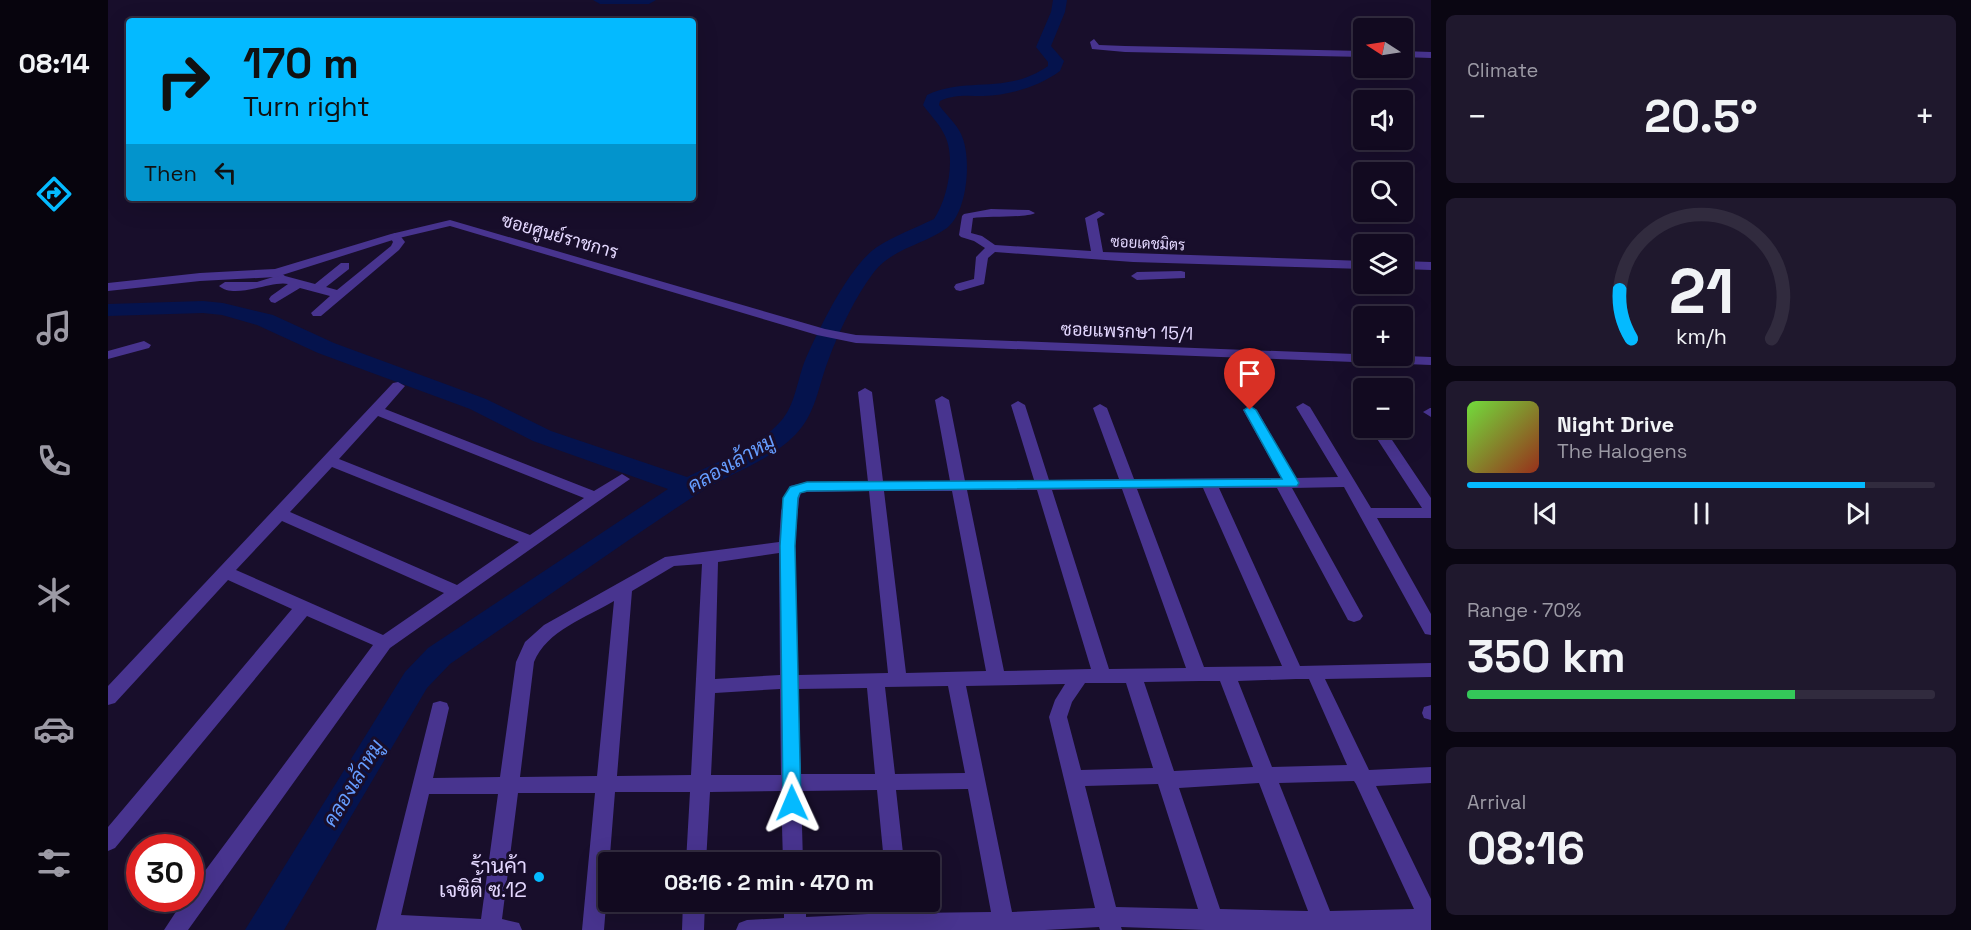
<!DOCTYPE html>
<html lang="en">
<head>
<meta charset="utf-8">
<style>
	body { margin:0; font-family:"Space Grotesk",Sarabun,sans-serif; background:#1f182d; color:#f1f3f6; height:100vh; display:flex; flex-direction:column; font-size:22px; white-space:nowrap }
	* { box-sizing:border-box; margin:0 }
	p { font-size:20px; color:#9c9aa5 }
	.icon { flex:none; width:33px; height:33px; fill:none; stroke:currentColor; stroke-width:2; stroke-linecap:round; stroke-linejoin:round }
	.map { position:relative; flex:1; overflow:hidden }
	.drawer { display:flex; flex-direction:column; gap:15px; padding:15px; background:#0a0612; width:540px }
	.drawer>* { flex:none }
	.top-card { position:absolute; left:18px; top:18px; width:570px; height:183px; border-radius:6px; box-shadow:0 6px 24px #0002,0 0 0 2px #312b3e; background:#04baff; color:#111; overflow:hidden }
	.needle { width:39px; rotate:282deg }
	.controls { position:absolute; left:1245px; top:18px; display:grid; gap:12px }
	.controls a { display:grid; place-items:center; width:60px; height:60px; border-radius:6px; background:#120a20; box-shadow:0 6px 24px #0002,0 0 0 2px #312b3e; font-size:30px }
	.speed { position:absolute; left:18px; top:834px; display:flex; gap:12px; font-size:30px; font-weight:700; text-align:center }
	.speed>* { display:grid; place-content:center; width:78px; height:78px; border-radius:50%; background:#120a20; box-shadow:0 6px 24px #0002,0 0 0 2px #312b3e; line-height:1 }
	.speed .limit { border:9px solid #d22; background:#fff; color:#111 }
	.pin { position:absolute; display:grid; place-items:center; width:51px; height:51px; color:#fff; margin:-62px -26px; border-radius:50% 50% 50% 0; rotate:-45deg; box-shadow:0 0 6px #0007 }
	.pin .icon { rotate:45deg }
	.me { position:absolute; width:66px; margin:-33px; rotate:359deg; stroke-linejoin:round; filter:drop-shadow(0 0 4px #0008) }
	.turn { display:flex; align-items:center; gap:21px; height:126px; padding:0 18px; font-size:27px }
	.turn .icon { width:78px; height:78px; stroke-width:2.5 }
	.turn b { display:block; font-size:42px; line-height:51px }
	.then { display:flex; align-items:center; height:57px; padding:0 18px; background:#0003; gap:12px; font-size:22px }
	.big { font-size:45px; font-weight:800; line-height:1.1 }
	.drawer .card { flex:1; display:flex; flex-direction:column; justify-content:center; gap:9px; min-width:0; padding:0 21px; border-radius:9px; background:#1f182d }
	.drawer .dial { align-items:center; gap:0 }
	.dial svg { height:156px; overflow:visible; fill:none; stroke:#312b3e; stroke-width:7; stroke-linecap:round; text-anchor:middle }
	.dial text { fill:#f1f3f6; stroke:none }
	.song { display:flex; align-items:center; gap:18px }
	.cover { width:72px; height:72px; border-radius:9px; background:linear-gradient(135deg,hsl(100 70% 55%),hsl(10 70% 35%)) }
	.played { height:6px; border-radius:3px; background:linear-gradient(90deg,#04baff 85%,#312b3e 85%) }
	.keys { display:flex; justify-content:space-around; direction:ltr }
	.heat { display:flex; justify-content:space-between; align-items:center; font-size:33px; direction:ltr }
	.charge { height:9px; border-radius:4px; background:linear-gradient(90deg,#34c759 70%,#312b3e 0) }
	.trip { position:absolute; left:490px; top:852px; width:342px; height:60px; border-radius:6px; background:#120a20; box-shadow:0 6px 24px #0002,0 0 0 2px #312b3e; font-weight:800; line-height:60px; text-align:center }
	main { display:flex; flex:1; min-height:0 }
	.menu { display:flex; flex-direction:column; width:108px; justify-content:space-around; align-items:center; background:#07040d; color:#9c9aa5 }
	.menu .icon { width:42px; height:42px }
	.menu .active { color:#04baff }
	.menu b { font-size:27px; color:#f1f3f6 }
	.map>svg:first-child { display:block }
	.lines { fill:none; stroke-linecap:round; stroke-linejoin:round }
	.river { fill:#05134d; fill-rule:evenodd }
	.minor { fill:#48348f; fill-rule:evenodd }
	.tertiary { fill:#48348f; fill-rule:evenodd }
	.route { fill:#04baff; stroke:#0379a6; stroke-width:1.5 }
	.poi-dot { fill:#04baff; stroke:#180e2b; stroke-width:2 }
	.labels { text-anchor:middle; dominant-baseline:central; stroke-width:6; stroke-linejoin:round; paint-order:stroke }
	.far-street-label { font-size:15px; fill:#e4d8ff; stroke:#180e2b }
	.street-label { font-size:18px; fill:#e4d8ff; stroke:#180e2b }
	.water-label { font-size:20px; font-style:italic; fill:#669dff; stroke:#180e2b }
	.near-poi-label { font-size:21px; fill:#e4d8ff; stroke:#180e2b; text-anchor:end }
</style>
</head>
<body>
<main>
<nav class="menu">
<b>08:14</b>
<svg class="icon active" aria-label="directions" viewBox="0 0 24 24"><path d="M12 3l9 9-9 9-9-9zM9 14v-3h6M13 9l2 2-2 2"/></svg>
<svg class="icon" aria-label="music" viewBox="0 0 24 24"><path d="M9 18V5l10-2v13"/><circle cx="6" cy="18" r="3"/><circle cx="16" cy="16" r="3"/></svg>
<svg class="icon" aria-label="phone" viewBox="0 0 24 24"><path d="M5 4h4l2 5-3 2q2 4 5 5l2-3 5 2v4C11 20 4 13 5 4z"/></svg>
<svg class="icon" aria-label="climate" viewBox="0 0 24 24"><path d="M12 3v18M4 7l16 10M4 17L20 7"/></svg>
<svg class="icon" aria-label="car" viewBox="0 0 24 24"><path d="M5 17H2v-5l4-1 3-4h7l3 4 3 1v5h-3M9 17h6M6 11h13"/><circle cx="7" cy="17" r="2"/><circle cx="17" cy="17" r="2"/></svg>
<svg class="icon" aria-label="filters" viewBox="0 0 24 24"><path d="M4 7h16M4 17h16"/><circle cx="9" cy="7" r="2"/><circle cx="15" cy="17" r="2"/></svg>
</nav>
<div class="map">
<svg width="1323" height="930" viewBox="0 0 1323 930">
	<rect width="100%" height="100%" fill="#180e2b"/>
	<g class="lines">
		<path class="river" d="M 485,0 L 548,0 L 541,4 L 492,4 Z
			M 945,0 L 959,0 L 957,12 L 943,46 L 956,61 L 952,71 C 930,87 902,95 875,96 C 861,96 846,94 832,101 L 831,105 C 838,115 848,123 853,134 C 864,156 860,212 839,228 C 815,245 785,248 766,272 C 747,297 731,331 720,361 C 710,387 708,413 688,434 C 660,463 620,473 588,495 C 505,549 424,608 342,664 L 319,688 L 176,930 L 137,930 L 297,672 L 320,648 L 560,489 L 425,441 L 362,409 L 210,353 L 149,325 L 114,315 L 95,313 L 0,316 L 0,304 L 95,301 L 115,303 L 165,315 L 226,343 L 378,399 L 443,431 L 579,477 C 610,461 649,448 673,421 C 688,404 689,379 698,358 C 712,327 741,266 769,247 C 786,236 807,228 826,219 C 840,198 849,155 835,132 C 830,122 821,114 815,105 L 819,95 C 859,76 899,95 940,66 L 940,62 L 928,47 L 943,12 Z"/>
		<path class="minor" d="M 986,39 L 991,45 L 1017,46 L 1256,51 L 1256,57 L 1017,52 L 984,49 L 982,42 Z
			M 1294,51 L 1323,52 L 1323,58 L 1294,57 Z
			M 883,209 L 921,210 L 927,213 C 919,218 879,216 865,218 L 863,233 L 874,236 L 887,245 L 983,251 L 977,218 L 991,211 L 997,214 L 989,219 L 995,252 L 1256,261 L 1256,269 L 1025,262 L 887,252 L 880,258 L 876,284 L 852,291 L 848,290 L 846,287 L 848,284 L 866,279 L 868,257 L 877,248 L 866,241 L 853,237 L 851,235 L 854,216 L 856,214 Z
			M 287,233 L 291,234 L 297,242 L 291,250 L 213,316 L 205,316 L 203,313 L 222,296 L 192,288 L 167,303 L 163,302 L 161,299 L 163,296 L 180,284 C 164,280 127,300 111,286 L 117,282 L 149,282 L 165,277 L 162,273 L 168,269 L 177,276 L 207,284 L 233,263 L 241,263 L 241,269 L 218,287 L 229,290 L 283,246 L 285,242 L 281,236 Z
			M 1294,261 L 1323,262 L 1323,270 L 1294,269 Z
			M 1073,271 L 1077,272 L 1077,278 L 1029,280 L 1023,276 L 1029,272 Z
			M 36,341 L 43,345 L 41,348 L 0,359 L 0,351 Z
			M 290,382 L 297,386 L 277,409 L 486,491 L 514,474 L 522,479 L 282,648 L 80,930 L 56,930 L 77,898 L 82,898 L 82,891 L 265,645 L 199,616 L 7,848 L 0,851 L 0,827 L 184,609 L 120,580 L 7,703 L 0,705 L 0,686 L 285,383 ZM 270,416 L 476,498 L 422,535 L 231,459 ZM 224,467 L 411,542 L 349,585 L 182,512 ZM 174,521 L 336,593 L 275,635 L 128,570 Z
			M 757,388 L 764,392 L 775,481 L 842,481 L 827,400 L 834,396 L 841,400 L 857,481 L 926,480 L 903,405 L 910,401 L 917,405 L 941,480 L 1011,479 L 985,408 L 992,404 L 999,408 L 1026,479 L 1173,478 L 1135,410 L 1142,406 L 1149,410 L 1188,478 L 1230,477 L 1188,407 L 1195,403 L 1202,407 L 1263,508 L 1314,508 L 1262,428 L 1276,428 L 1323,498 L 1323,518 L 1269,518 L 1323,614 L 1323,635 L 1317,634 L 1236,487 L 1184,488 L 1255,616 L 1252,620 L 1246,622 L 1240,620 L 1169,488 L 1111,488 L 1192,666 L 1323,663 L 1323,677 L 1217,679 L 1261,770 L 1323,767 L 1323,783 L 1268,786 L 1323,899 L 1323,930 L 1097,930 L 1013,927 L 1014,930 L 992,930 L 991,927 L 937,930 L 628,930 L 631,923 L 639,920 L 676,918 L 676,902 L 698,902 L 698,917 L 781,913 L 780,902 L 802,902 L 803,913 L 883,912 L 860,789 L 788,790 L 796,862 L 776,862 L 769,790 L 693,791 L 695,862 L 675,862 L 673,791 L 602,792 L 598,862 L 578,862 L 582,792 L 507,792 L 496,930 L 474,930 L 487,793 L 410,793 L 394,919 L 411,923 L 414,930 L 268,930 L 325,703 L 332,701 L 339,703 L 341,708 L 325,778 L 392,777 L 408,662 L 417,642 L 436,625 L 557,557 L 671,542 L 673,511 L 682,486 L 699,482 L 760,482 L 750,392 ZM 1095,488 L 1174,666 L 1096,667 L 1029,489 ZM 1014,489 L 1078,668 L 1001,669 L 944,490 ZM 859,490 L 929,490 L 983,669 L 896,671 ZM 761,491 L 780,673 L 690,675 L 687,540 L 691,499 L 693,493 L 699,492 ZM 776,491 L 844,491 L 878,671 L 798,673 ZM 671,553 L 672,675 L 607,679 L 610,562 ZM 594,564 L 583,775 L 509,776 L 524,591 L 566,566 ZM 506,601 L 489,776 L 412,777 L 426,662 C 438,631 479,617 506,601 ZM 1188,679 L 1201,679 L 1239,765 L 1164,767 L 1130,681 ZM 1092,681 L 1112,681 L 1145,767 L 1066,771 L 1036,682 ZM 977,683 L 1018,683 L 1045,768 L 973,770 L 959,717 L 964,702 ZM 957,684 L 947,700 L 941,717 L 987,908 L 904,912 L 858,686 ZM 840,686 L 857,773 L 787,774 L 777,687 ZM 759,688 L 767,774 L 693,774 L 690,689 ZM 672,689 L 673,775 L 603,775 L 607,693 ZM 1246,781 L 1248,784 L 1306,909 L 1222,911 L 1171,783 ZM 1151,783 L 1200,911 L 1112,909 L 1071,788 ZM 1050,784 L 1090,909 L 1008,907 L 977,786 ZM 321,794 L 390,794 L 373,919 L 293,915 Z
			M 1322,408 L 1323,408 L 1323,417 L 1315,412 Z
			M 1323,705 L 1323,720 L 1316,718 L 1314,713 L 1316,707 Z
			M 575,902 L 597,902 L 596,930 L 574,930 Z"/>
		<path class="tertiary" d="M 342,220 L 717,329 L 748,335 L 1323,357 L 1323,365 L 748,343 L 709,335 L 342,226 L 291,238 L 168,277 L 92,281 L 0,291 L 0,283 L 92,273 L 167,269 L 283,234 Z"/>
	</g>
	<path class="route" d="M 1142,406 L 1148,410 L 1191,483 L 1189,486 L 699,491 L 692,493 L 690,498 L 687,546 L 693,803 L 690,809 L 684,811 L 677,809 L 675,803 L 672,546 L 675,498 L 682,487 L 699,482 L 1174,479 L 1136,410 Z"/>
	<circle class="poi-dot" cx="431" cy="877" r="6"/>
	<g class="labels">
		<g class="far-street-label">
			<text transform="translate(1040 243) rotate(3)">ซอยเดชมิตร</text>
		</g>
		<g class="street-label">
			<text transform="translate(452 236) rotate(16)">ซอยศูนย์ราชการ</text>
			<text transform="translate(1019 331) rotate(2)">ซอยแพรกษา 15/1</text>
		</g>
		<g class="water-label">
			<text transform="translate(623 463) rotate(-30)">คลองเล้าหมู</text>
			<text transform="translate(245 783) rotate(-59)">คลองเล้าหมู</text>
		</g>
		<g class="near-poi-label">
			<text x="419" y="865">ร้านค้า<tspan x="419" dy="24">เจซิตี้ ซ.12</tspan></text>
		</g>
	</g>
</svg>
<div class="controls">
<a><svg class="needle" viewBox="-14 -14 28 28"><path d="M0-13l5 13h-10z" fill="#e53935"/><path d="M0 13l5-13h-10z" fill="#9c9aa5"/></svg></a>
<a><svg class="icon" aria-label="sound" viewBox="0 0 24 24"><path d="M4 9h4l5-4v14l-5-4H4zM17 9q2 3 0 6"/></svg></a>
<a><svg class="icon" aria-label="search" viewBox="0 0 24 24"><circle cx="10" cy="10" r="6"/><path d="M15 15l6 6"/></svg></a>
<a><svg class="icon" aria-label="layers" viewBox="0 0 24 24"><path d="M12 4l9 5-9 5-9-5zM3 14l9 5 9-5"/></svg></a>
<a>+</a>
<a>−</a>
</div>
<div class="speed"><div class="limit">30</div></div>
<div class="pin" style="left:1142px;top:410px;background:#d93025"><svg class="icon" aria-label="arrive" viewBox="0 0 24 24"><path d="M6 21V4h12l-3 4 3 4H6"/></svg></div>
<svg class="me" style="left:684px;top:803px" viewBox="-20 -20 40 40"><path d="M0-17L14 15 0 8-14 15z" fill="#04baff" stroke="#fff" stroke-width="4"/></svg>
<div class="trip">08:16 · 2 min · 470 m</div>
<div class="top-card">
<div class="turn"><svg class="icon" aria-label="right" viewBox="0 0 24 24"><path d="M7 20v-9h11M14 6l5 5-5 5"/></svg><div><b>170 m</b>Turn right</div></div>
<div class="then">Then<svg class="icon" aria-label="left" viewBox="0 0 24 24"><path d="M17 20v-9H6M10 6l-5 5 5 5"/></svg></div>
</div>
</div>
<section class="drawer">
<div class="card"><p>Climate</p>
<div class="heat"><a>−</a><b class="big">20.5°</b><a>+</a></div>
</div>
<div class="card dial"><svg viewBox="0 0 100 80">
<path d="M14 69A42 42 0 1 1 86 69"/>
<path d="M14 69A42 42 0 0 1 8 44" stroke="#04baff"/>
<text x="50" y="56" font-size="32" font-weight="700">21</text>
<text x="50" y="72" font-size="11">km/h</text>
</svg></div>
<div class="card">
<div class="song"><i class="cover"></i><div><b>Night Drive</b><p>The Halogens</p></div></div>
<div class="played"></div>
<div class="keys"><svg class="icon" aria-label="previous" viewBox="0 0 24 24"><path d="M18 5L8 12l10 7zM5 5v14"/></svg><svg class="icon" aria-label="pause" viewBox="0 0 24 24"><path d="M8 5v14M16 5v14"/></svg><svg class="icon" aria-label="next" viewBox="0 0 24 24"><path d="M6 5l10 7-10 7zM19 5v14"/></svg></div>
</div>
<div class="card"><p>Range · 70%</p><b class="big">350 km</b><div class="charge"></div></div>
<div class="card"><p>Arrival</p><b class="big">08:16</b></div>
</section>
</main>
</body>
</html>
